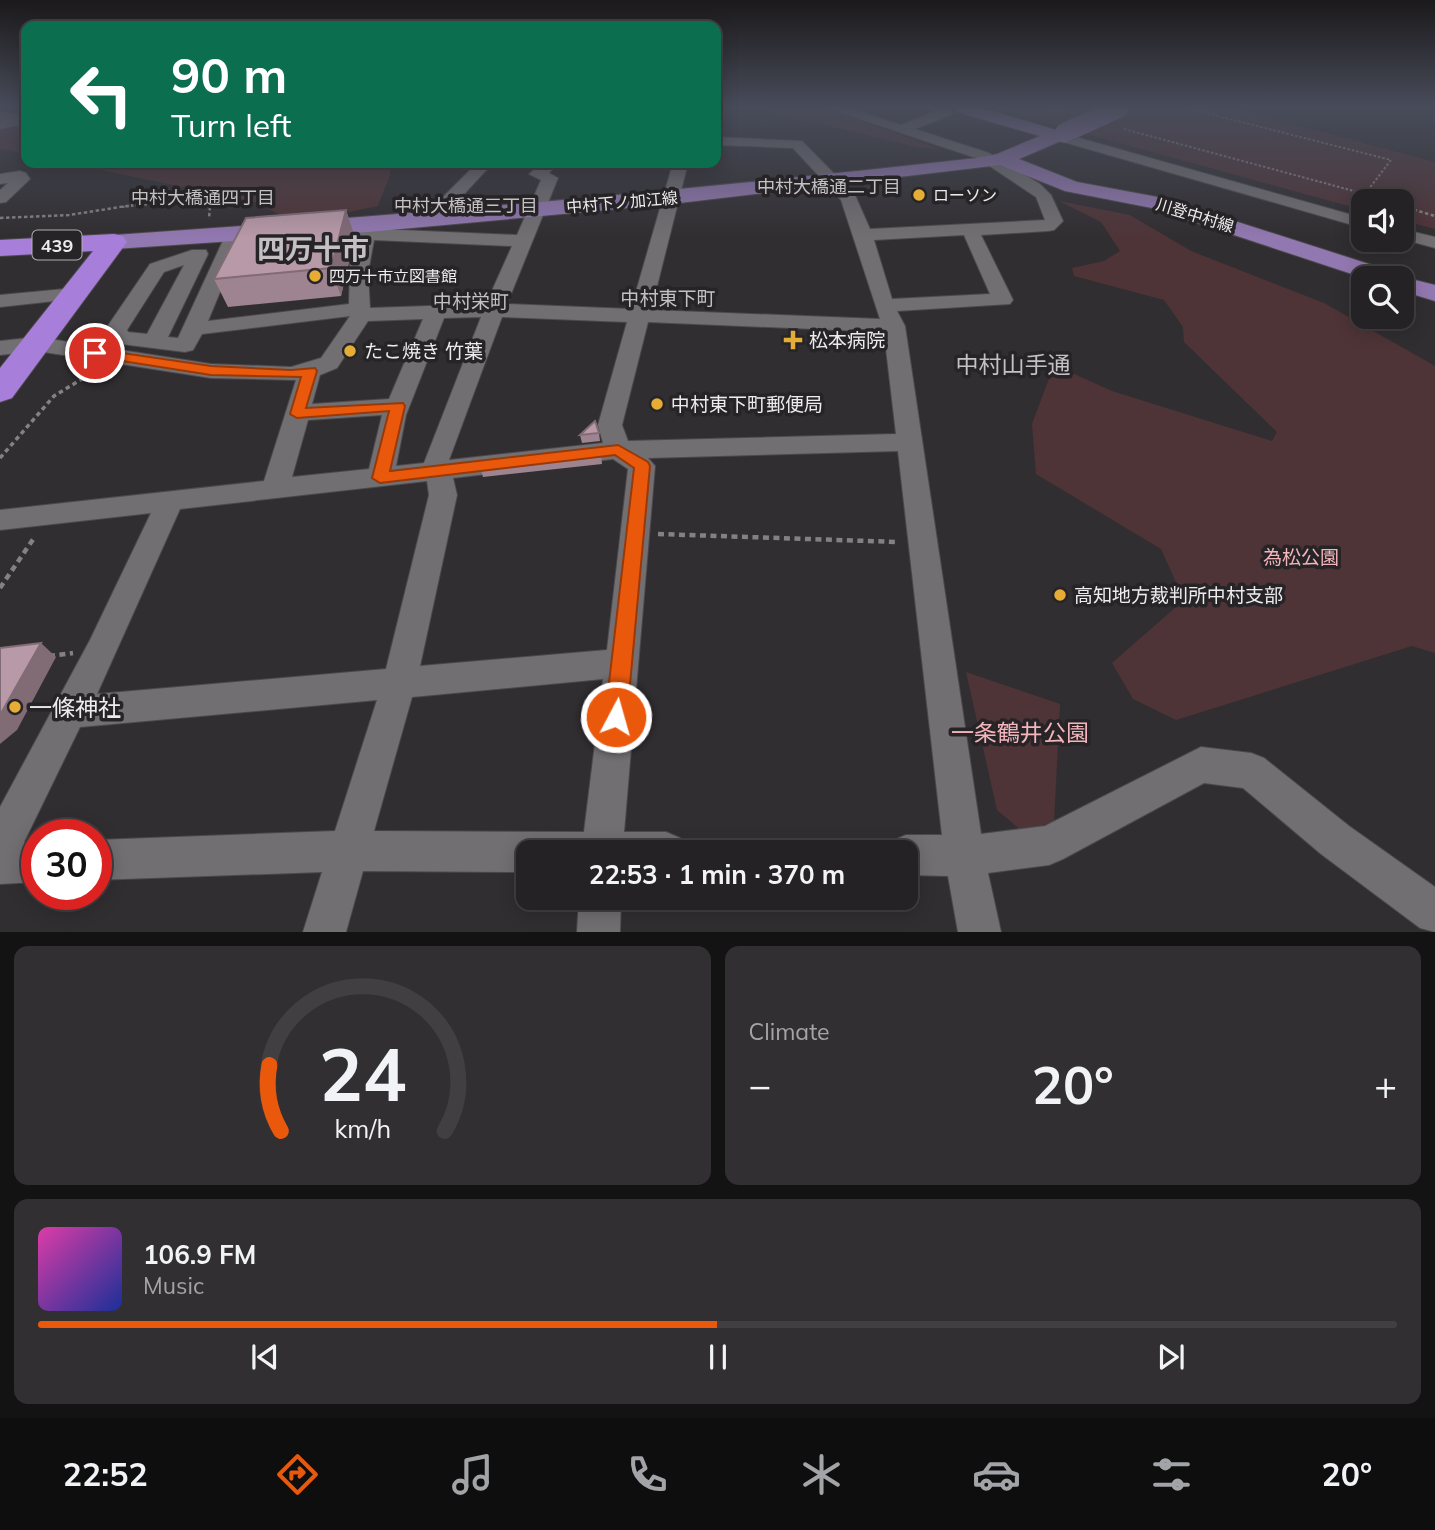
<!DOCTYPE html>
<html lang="en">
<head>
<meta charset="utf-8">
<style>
	body { margin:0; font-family:Mulish,"Noto Sans JP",sans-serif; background:#312f32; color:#f1f3f6; height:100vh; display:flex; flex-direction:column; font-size:26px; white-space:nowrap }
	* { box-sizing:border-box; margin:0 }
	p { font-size:23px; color:#a3a4a7 }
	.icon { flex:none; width:38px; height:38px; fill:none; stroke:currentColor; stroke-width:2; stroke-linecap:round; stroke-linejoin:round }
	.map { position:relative; height:932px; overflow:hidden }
	.sheet { display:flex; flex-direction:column; gap:14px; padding:14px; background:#141314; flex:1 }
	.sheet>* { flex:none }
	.banner { position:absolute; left:21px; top:21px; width:700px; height:147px; border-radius:14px; box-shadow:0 4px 18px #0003,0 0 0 2px #423f42; background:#0b6e4f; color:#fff; overflow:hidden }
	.tools { position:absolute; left:1351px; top:189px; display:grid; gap:14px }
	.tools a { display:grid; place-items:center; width:63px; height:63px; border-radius:14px; background:#252225; box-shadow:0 4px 18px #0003,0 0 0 2px #423f42; font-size:35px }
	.speed { position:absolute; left:21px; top:819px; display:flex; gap:14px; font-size:35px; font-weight:700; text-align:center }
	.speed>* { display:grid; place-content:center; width:91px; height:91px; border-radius:50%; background:#252225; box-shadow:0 4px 18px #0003,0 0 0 2px #423f42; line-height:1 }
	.speed .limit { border:10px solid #d22; background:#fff; color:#111 }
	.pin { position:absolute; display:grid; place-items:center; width:60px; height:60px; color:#fff; margin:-30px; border:4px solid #fff; border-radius:50%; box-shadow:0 2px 7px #0007 }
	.me { position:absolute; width:77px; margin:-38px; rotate:6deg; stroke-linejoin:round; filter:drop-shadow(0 0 5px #0008) }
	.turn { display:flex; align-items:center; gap:24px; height:147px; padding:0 35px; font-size:32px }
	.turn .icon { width:91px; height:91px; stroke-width:2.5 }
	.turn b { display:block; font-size:49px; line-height:60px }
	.big { font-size:52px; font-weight:700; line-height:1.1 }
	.sheet .tile { flex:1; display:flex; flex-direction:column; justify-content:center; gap:10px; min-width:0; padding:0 24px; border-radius:14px; background:#312f32 }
	.sheet .dial { align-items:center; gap:0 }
	.dial svg { height:182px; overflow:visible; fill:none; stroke:#423f42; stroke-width:7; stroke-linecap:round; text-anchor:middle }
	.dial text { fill:#f1f3f6; stroke:none }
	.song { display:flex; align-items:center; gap:21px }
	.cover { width:84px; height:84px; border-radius:10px; background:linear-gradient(135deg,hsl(320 70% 55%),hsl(230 70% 35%)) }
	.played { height:7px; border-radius:4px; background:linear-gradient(90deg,#ea580c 50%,#423f42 50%) }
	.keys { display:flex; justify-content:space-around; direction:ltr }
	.heat { display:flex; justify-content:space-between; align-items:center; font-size:38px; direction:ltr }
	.sheet .tiles { flex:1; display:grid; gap:14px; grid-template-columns:1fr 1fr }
	.tile:last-child { grid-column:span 2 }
	.trip { position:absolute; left:516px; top:840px; width:402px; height:70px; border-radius:14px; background:#252225; box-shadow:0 4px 18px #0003,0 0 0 2px #423f42; font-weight:700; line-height:70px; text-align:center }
	.dock { display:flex; height:112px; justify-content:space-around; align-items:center; background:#0f0e0f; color:#a3a4a7 }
	.dock .icon { width:49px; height:49px }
	.dock .selected { color:#ea580c }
	.dock b { font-size:32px; color:#f1f3f6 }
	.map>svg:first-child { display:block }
	.green { fill:#4e3437 }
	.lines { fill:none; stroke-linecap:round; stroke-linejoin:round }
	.minor-casing { stroke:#4c494c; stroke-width:2 }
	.major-casing { stroke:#4c494c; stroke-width:2 }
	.highway-casing { stroke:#4c494c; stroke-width:2 }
	.path-far3 { stroke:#838183; stroke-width:2; stroke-dasharray:2.5 2; stroke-linecap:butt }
	.path-far2 { stroke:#838183; stroke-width:2.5; stroke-dasharray:3.5 2.5; stroke-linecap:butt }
	.path-far1 { stroke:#838183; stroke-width:3.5; stroke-dasharray:4.5 3.5; stroke-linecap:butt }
	.path { stroke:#838183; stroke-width:4.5; stroke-dasharray:6 4.5; stroke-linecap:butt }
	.minor { fill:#726f72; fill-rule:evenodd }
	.major { fill:#9278b0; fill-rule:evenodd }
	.highway { fill:#a77ed9; fill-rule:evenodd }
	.major-bridge-casing { stroke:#4c494c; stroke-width:20; stroke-linecap:butt }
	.major-bridge { stroke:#9278b0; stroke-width:19 }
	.wall { fill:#9e8490 }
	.shaded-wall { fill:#816b75 }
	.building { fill:#b899a7; stroke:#816b75; stroke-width:2 }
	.route { fill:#ea580c; stroke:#983908; stroke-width:2 }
	.poi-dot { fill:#e5ad36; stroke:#272427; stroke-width:2.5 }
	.labels { text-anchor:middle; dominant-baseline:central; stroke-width:7; stroke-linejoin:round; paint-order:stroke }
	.far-poi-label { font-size:16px; fill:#edebec; stroke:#272427; text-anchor:start }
	.far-street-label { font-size:16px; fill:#edebec; stroke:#272427 }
	.far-neighbourhood-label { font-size:18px; fill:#c4c0c4; stroke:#272427 }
	.shield { fill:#272427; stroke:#b2afb1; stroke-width:2 }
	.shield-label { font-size:18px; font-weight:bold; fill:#edebec }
	.far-quarter-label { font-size:19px; fill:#c4c0c4; stroke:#272427 }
	.poi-label { font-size:19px; fill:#edebec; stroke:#272427; text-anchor:start }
	.park-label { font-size:19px; fill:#f3b5bb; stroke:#272427 }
	.quarter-label { font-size:23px; fill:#c4c0c4; stroke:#272427 }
	.near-poi-label { font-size:23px; fill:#edebec; stroke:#272427; text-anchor:start }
	.near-park-label { font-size:23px; fill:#f3b5bb; stroke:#272427 }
	.far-town-label { font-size:28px; font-weight:bold; fill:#c4c0c4; stroke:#272427 }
</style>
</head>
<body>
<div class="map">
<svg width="1435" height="932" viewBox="0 0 1435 932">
	<rect width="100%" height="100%" fill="#312e31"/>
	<path class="green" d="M 23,108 L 26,108 L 26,154 L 0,149 L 0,130 Z
		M 754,108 L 824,108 L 940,149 L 921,148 Z
		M 992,108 L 1232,108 L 1435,162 L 1435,229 L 1402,220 L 1402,201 L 1363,201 L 1363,210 Z
		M 67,163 L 390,163 L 390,175 L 378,206 L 296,223 L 255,202 Z
		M 1059,201 L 1130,215 L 1191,251 L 1324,303 L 1435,366 L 1435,653 L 1412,646 L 1176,720 L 1133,699 L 1112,663 L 1184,600 L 1161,549 L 1036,474 L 1032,424 L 1054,365 L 1112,391 L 1272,441 L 1277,432 L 1184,342 L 1183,327 L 1164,300 L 1074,276 L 1072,268 L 1104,261 L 1120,251 L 1101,222 Z
		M 966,672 L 1060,704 L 1054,822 L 1022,831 L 997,810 Z"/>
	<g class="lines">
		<g class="minor-casing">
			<path id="minor" d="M 827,108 L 848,108 L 901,125 L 933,112 L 926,108 L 951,109 L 951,115 L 915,129 L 989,153 L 1040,184 L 1051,195 L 1063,221 L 1054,230 L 1048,231 L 981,235 L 1013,300 L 1010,304 L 897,311 L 905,326 L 981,834 L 1045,826 L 1201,747 L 1251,753 L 1264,758 L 1349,826 L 1435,887 L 1435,932 L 1420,928 L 1321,854 L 1243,788 L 1204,783 L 1063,859 L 1049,865 L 988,873 L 1001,932 L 958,932 L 948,876 L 906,875 L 906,852 L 887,852 L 892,841 L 906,835 L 942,835 L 898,451 L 648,458 L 655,466 L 624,832 L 666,832 L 680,838 L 686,852 L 528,852 L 528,872 L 363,871 L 346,932 L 303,932 L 322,872 L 96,880 L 96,840 L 335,831 L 377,700 L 80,727 L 24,842 L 37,842 L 37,882 L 0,884 L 0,807 L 90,640 L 151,513 L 0,530 L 0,510 L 264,481 L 296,380 L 211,378 L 37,351 L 0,355 L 0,341 L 37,337 L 211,364 L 291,367 L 321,358 L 350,316 L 202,334 L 193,350 L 185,352 L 113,343 L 105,330 L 150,264 L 192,250 L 206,250 L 208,254 L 168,337 L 178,338 L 226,234 L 235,229 L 244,234 L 208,321 L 349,304 L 350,264 L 362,221 L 374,221 L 377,229 L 517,235 L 541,180 L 529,174 L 542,163 L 558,163 L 549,173 L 558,178 L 507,304 L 631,309 L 673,163 L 688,163 L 651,310 L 880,319 L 841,200 L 793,148 L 716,145 L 716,137 L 802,141 L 855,195 L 870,229 L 1045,220 L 1036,197 L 979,159 ZM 964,235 L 990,294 L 892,299 L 874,240 ZM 374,240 L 512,246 L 486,304 L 370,308 L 368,273 ZM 184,265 L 147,334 L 128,332 L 127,330 L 164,272 ZM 481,317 L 424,463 L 396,466 L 406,415 L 444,318 ZM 502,317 L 627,322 L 598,425 L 603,443 L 449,460 ZM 423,319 L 389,399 L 312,404 L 320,375 L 337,368 L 368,321 ZM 648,322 L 884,332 L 896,434 L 628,441 L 622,425 ZM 382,415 L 369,469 L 292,477 L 308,420 ZM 613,459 L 628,469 L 607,650 L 420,666 L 457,495 L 453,478 ZM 427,481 L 429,495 L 386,669 L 97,694 L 180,509 ZM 603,679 L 584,832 L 374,831 L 412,697 Z
				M 0,112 L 26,114 L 26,124 L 0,129 L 0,121 L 3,120 L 0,120 Z
				M 1058,132 L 1363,218 L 1363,228 L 1053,139 L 1051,136 Z
				M 477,163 L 493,163 L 437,223 L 425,223 L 422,219 L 425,215 Z
				M 20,171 L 26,173 L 30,179 L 6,202 L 0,203 L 0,190 L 8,183 L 0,184 L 0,174 Z
				M 1402,229 L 1435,237 L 1435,248 L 1402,239 Z
				M 75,288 L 82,290 L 85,294 L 82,298 L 0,307 L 0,295 Z
				M 579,898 L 621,898 L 620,932 L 577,932 Z"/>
		</g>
		<g class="major-casing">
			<path id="major" d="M 955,108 L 982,108 L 1056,130 L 1070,129 L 1073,133 L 1070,137 L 1019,159 L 1077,182 L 1163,198 L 1397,273 L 1399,276 L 1435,285 L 1435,301 L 1402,291 L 1402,278 L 1364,278 L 1152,208 L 1065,191 L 1000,165 L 671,204 L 368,232 L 114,249 L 106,247 L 102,242 L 106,237 L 114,235 C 403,216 690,190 977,158 L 997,154 L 1040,136 L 957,112 Z"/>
		</g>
		<g class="highway-casing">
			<path id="highway" d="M 114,234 L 123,236 L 127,242 L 12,398 L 0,402 L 0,368 L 93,251 L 0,256 L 0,240 Z"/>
		</g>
		<path class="path-far3" d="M 1046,108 L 1062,112
			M 1186,108 L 1391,160 L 1365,194 L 1389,201
			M 1124,129 L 1365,194
			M 122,207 L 170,202 L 210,207"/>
		<path class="path-far2" d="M 199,205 L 210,206 L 209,219
			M 1402,206 L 1435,216
			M 0,218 L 69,215 L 133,205"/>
		<path class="path-far1" d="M 0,458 L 54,396 L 95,371"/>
		<path class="path" d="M 658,534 L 898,542
			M 0,588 L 34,538
			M 49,656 L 73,653"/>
		<use href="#minor" class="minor"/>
		<use href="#major" class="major"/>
		<use href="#highway" class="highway"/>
		<g class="major-bridge-casing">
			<path id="major-bridge" d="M 1064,133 L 1119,108"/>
		</g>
		<use href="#major-bridge" class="major-bridge"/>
	</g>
	<path class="wall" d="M 346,210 L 355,237 L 341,296 L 228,307 L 214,279 Z
		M 599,433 L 600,441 L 582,443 L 580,435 Z
		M 601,455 L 602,464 L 483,477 L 481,469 Z"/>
	<path class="shaded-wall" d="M 346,210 L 355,237 L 341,296 L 331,268 Z
		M 41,643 L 56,657 L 17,730 L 0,744 L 0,715 Z"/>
	<path class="building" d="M 346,210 L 331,268 L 214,279 L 246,218 Z
		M 595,421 L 599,433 L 580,435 Z
		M 601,455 L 601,456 L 481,469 Z
		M 41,643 L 0,715 L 0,648 Z"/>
	<linearGradient id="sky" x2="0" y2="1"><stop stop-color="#1b191b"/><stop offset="0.45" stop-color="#484c5a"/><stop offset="1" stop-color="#484c5a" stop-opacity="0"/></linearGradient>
	<rect width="1435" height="238" fill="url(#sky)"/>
	<path class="route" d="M 95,349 L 211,366 L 291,370 L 315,368 L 317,371 L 306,408 L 403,403 L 405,406 L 390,471 L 618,445 L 648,462 L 650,466 L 627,717 L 624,724 L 616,727 L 608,724 L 605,717 L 634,468 L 615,455 L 380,483 L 372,478 L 389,411 L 297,418 L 290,414 L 301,377 L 211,375 L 90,356 L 90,350 Z"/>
	<g class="poi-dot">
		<circle cx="919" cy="195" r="7"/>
		<circle cx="315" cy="276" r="7"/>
		<path d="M789.5 329.5h7v7h7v7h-7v7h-7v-7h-7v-7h7z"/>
		<circle cx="350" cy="351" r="7"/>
		<circle cx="657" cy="404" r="7"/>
		<circle cx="1060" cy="595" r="7"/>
		<circle cx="15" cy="707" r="7"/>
	</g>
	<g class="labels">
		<g class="far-poi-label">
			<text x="933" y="195">ローソン</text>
			<text x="329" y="276">四万十市立図書館</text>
		</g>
		<g class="far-street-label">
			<text transform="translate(622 202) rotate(-5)">中村下ノ加江線</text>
			<text transform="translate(1195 215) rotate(17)">川登中村線</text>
		</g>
		<g class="far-neighbourhood-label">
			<text x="829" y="186">中村大橋通二丁目</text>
			<text x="203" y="197">中村大橋通四丁目</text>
			<text x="466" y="205">中村大橋通三丁目</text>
		</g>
		<rect class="shield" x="32.5" y="230.5" width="49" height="29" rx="5"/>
		<g class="shield-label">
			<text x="57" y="245">439</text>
		</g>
		<g class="far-quarter-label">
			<text x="668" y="298">中村東下町</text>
			<text x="471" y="301">中村栄町</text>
		</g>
		<g class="poi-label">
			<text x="809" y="340">松本病院</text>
			<text x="364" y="351">たこ焼き 竹葉</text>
			<text x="671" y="404">中村東下町郵便局</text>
			<text x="1074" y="595">高知地方裁判所中村支部</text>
		</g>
		<g class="park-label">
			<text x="1301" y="557">為松公園</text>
		</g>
		<g class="quarter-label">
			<text x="1013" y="364">中村山手通</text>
		</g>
		<g class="near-poi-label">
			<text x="29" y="707">一條神社</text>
		</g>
		<g class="near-park-label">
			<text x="1020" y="732">一条鶴井公園</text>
		</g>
		<g class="far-town-label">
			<text x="313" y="248">四万十市</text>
		</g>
	</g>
</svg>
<div class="tools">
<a><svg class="icon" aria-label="sound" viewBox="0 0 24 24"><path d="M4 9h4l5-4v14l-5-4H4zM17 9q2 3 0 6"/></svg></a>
<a><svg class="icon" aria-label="search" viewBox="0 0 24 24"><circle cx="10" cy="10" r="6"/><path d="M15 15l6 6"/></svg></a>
</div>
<div class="speed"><div class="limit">30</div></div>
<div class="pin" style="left:95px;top:353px;background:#d93025"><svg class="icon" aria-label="arrive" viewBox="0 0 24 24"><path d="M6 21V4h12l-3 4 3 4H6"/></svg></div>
<svg class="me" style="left:616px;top:717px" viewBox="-20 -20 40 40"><circle r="17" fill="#ea580c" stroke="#fff" stroke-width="3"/><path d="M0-11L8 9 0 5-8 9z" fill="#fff"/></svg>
<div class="trip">22:53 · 1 min · 370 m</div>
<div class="banner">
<div class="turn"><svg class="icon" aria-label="left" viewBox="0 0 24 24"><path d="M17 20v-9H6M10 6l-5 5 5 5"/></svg><div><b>90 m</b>Turn left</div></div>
</div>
</div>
<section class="sheet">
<div class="tiles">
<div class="tile dial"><svg viewBox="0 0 100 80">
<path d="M14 69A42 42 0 1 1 86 69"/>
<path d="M14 69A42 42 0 0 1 9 40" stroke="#ea580c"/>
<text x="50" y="56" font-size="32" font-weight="700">24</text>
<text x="50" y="72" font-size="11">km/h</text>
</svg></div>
<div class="tile"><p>Climate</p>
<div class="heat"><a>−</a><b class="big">20°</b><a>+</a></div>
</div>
<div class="tile">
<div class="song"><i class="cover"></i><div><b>106.9 FM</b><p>Music</p></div></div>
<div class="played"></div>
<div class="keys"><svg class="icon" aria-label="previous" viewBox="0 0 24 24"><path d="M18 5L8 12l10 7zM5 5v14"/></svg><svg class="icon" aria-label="pause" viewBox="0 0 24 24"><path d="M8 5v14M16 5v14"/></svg><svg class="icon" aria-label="next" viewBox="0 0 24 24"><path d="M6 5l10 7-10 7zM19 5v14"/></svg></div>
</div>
</div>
</section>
<nav class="dock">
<b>22:52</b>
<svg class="icon selected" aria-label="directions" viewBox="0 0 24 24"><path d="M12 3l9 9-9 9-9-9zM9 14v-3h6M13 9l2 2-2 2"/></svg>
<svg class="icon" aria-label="music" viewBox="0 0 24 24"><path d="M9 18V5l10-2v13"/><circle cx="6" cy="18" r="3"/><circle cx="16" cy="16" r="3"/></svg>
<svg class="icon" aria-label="phone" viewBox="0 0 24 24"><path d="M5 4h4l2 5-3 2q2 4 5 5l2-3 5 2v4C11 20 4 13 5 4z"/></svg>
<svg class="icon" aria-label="climate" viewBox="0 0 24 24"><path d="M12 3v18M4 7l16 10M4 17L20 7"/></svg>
<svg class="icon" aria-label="car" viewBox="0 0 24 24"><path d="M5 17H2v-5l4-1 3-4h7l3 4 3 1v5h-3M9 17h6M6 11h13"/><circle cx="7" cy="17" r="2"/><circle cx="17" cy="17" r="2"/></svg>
<svg class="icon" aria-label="filters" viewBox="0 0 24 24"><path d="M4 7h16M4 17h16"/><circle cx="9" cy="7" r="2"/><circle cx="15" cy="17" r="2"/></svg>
<b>20°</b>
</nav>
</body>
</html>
